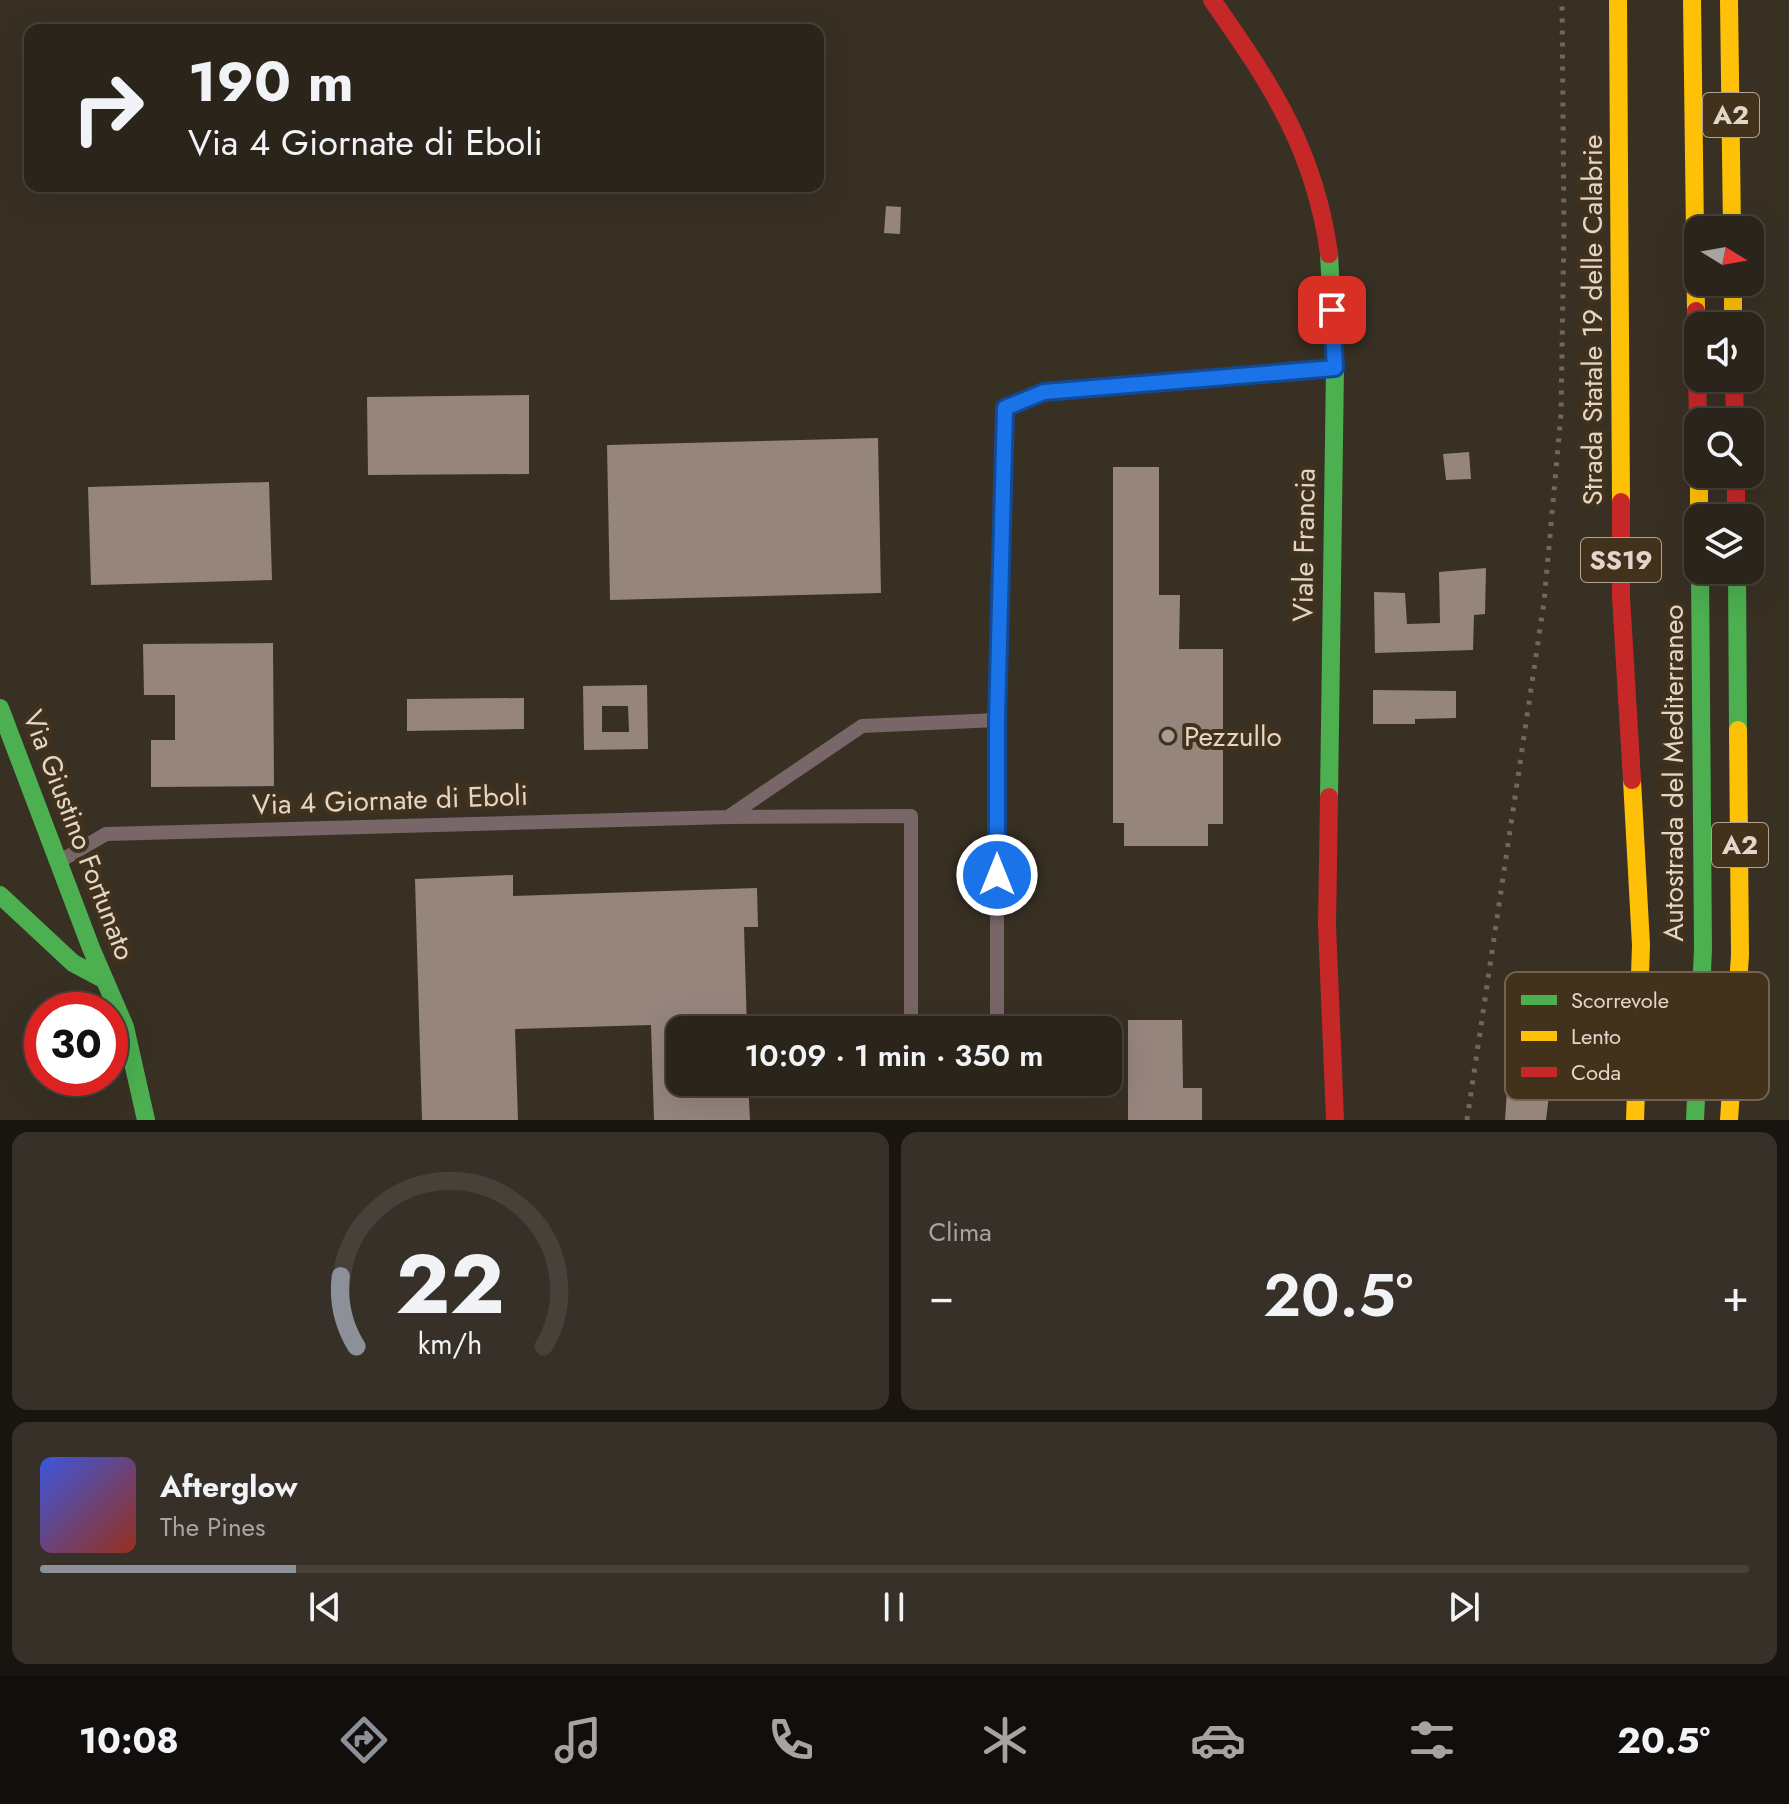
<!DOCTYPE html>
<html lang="it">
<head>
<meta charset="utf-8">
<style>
	body { margin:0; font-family:Jost,sans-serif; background:#373028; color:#f1f3f6; height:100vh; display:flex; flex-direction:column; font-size:30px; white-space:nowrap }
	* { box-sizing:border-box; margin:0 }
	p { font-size:26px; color:#a6a4a3 }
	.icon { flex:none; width:44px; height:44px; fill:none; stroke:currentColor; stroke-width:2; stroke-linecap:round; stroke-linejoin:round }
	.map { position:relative; height:1120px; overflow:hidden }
	.side { display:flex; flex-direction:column; gap:12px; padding:12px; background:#18140f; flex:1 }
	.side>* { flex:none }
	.hud { position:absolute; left:24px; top:24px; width:800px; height:168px; border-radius:16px; box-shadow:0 8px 32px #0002,0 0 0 2px #47413a; background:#2b241b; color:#f1f3f6; overflow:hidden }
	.needle { width:52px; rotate:101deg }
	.tools { position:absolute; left:1684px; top:216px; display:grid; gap:16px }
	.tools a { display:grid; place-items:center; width:80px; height:80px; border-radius:16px; background:#2b241b; box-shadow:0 8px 32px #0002,0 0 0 2px #47413a; font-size:40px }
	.speed { position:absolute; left:24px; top:992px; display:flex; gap:16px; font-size:40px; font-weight:700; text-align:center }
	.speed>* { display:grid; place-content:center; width:104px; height:104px; border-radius:50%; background:#2b241b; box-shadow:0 8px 32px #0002,0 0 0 2px #47413a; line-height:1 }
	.speed .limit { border:12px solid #d22; background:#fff; color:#111 }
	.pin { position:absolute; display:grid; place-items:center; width:68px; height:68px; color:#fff; margin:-34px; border-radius:16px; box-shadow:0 4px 12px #0006 }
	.me { position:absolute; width:88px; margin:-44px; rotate:0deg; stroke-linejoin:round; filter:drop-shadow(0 0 6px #0008) }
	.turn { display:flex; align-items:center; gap:28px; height:168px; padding:0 32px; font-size:36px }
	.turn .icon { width:104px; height:104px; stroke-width:2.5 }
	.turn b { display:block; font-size:56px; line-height:68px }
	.big { font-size:60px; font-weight:600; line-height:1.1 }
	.side .card { flex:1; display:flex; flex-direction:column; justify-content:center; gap:12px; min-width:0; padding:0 28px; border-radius:16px; background:#373028 }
	.side .dial { align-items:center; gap:0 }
	.dial svg { height:208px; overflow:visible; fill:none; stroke:#47413a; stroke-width:7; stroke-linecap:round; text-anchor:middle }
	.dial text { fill:#f1f3f6; stroke:none }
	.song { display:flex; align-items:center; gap:24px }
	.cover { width:96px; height:96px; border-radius:12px; background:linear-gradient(135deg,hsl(230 70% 55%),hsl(10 70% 35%)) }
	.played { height:8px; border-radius:4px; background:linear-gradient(90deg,#8c9099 15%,#47413a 15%) }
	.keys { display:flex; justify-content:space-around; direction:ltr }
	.heat { display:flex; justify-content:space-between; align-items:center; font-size:44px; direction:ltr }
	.side .tiles { flex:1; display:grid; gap:12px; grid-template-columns:1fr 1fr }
	.card:last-child { grid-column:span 2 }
	.trip { position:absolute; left:666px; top:1016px; width:456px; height:80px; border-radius:16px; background:#2b241b; box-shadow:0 8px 32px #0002,0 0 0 2px #47413a; font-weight:600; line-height:80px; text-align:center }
	.menu { display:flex; height:128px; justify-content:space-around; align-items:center; background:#110e0b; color:#a6a4a3 }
	.menu .icon { width:56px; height:56px }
	.menu .active { color:#8c9099 }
	.menu b { font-size:36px; color:#f1f3f6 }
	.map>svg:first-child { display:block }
	.building { fill:#95857d; fill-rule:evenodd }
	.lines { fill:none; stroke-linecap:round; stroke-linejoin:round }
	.street { stroke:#786669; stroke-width:14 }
	.fast { stroke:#4caf50; stroke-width:18 }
	.slow { stroke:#ffc107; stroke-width:18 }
	.jam { stroke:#c62828; stroke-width:18 }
	.rail { stroke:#716662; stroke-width:5; stroke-dasharray:4 8; stroke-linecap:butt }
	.route-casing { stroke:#114b97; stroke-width:20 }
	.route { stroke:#1a73e8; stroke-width:14 }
	.poi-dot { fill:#a69c8f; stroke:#42311b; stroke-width:3 }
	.labels { text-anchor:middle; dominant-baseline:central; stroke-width:8; stroke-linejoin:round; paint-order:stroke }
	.shield { fill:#42311b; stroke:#b1a495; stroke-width:2 }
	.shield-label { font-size:26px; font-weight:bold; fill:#e1d6c9 }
	.street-label { font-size:28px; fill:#e1d6c9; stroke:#42311b }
	.poi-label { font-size:28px; fill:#e1d6c9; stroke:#42311b; text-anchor:start }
	.key { fill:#42311b; stroke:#72634f; stroke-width:2 }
	.key-label { font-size:22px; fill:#e1d6c9 }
</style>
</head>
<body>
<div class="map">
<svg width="1789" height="1120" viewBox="0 0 1789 1120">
	<rect width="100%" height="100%" fill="#393024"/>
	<path class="building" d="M 886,206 L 901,207 L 900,234 L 884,233 Z
		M 529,395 L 529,474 L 368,475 L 367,397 Z
		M 878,438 L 881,593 L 610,600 L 607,445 Z
		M 1469,452 L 1471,479 L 1446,480 L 1443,454 Z
		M 1113,467 L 1159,467 L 1159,595 L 1180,595 L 1179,649 L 1223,649 L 1223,824 L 1208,824 L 1208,846 L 1124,846 L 1124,823 L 1113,823 Z
		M 269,482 L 272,580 L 91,585 L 88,487 Z
		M 1486,568 L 1485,614 L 1474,615 L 1473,650 L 1375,653 L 1374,592 L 1405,593 L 1407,624 L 1440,623 L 1439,572 Z
		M 273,643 L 274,786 L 151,787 L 151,740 L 175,740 L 175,695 L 144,695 L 143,644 Z
		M 647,685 L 648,749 L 584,750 L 583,686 ZM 602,706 L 628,706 L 629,732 L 602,732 Z
		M 1373,690 L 1456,691 L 1456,718 L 1415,719 L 1415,724 L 1373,724 Z
		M 524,698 L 524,729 L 407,731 L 407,699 Z
		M 513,875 L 513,896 L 757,888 L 758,927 L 744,927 L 747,1030 L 680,1030 L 680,1082 L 748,1082 L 750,1120 L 654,1120 L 651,1025 L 515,1029 L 518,1120 L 422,1120 L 415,879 Z
		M 1128,1020 L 1182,1020 L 1183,1088 L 1202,1088 L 1202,1120 L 1128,1120 Z
		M 1508,1075 L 1551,1079 L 1546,1120 L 1505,1120 Z"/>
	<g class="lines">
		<path class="street" d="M 997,720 L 997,1030
			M 728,817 L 911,816 L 911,1030
			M 60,861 L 106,834 L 728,817 L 862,726 L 997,720 L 1005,408 L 1044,392 L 1335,368"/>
		<path class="fast" d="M 1737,570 L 1738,730
			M 0,708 L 91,948 L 125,1027 L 146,1120
			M 1329,797 L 1335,368 L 1329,254
			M 0,895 L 73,963 L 105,980
			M 1695,1120 L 1703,949 L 1700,570"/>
		<path class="slow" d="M 1618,0 L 1621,502
			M 1692,0 L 1696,311
			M 1729,0 L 1732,230
			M 1733,282 L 1733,326
			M 1699,474 L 1699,518
			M 1632,780 L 1641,945 L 1635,1120
			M 1729,1120 L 1740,955 L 1738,730"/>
		<path class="jam" d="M 1212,0 C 1271,84 1315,150 1329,254
			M 1696,311 L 1698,425
			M 1734,378 L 1735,422
			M 1736,474 L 1736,518
			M 1621,502 L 1621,597 L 1632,780
			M 1329,797 L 1327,925 L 1335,1120"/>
		<path class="rail" d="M 1467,1120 L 1544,602 L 1561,414 L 1564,228 L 1562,0"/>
	</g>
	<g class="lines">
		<g class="route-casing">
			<path id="route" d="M 997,875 L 997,720 L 1005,408 L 1044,392 L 1335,368 L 1332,310"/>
		</g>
		<use href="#route" class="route"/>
	</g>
	<circle class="poi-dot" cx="1168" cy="736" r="8"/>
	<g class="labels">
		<g class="shield">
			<rect x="1703" y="93" width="56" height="44" rx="6"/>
			<rect x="1581" y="538" width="80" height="44" rx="6"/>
			<rect x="1712" y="823" width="56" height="44" rx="6"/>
		</g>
		<g class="shield-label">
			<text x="1731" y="115">A2</text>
			<text x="1621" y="560">SS19</text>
			<text x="1740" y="845">A2</text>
		</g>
		<g class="street-label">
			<text transform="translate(1592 320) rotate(-90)">Strada Statale 19 delle Calabrie</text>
			<text transform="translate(1304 545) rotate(-89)">Viale Francia</text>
			<text transform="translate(1673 773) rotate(-90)">Autostrada del Mediterraneo</text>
			<text transform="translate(390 800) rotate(-2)">Via 4 Giornate di Eboli</text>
			<text transform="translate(79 835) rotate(69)">Via Giustino Fortunato</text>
		</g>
		<g class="poi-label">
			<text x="1184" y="736">Pezzullo</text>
		</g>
	</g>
	<rect x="1505" y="972" width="264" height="128" rx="12" class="key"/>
	<rect x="1521" y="995" width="36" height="10" fill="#4caf50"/>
	<rect x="1521" y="1031" width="36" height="10" fill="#ffc107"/>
	<rect x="1521" y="1067" width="36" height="10" fill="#c62828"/>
	<g class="key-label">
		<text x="1571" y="1008">Scorrevole</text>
		<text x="1571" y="1044">Lento</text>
		<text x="1571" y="1080">Coda</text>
	</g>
</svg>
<div class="tools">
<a><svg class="needle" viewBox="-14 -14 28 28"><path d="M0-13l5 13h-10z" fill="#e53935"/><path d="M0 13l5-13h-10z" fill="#a6a4a3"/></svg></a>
<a><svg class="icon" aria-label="sound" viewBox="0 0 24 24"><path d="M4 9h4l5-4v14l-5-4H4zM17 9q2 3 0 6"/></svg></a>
<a><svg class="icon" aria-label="search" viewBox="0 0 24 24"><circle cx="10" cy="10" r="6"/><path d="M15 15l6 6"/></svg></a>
<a><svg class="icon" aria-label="layers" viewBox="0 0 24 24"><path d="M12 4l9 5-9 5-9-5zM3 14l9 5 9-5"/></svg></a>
</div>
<div class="speed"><div class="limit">30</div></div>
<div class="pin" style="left:1332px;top:310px;background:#d93025"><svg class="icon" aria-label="arrive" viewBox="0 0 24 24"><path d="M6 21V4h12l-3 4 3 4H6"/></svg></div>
<svg class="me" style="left:997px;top:875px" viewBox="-20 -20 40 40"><circle r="17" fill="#1a73e8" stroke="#fff" stroke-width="3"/><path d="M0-11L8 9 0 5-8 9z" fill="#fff"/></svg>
<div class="trip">10:09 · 1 min · 350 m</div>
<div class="hud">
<div class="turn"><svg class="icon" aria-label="right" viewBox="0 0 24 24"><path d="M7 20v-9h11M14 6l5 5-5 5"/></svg><div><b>190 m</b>Via 4 Giornate di Eboli</div></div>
</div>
</div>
<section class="side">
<div class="tiles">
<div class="card dial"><svg viewBox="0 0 100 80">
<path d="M14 69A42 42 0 1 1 86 69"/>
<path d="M14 69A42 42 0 0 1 8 42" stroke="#8c9099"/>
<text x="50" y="56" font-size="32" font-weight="700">22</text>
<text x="50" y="72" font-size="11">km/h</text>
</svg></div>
<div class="card"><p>Clima</p>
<div class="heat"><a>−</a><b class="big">20.5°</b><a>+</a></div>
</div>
<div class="card">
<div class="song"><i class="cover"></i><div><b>Afterglow</b><p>The Pines</p></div></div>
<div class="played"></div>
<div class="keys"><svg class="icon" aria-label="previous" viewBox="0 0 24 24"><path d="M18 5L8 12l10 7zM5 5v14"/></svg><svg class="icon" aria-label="pause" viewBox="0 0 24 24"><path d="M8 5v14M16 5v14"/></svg><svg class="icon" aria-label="next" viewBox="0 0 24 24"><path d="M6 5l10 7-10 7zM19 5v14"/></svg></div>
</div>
</div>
</section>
<nav class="menu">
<b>10:08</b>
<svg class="icon active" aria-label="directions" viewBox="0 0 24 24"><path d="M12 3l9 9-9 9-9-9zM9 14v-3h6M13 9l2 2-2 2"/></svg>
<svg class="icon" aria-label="music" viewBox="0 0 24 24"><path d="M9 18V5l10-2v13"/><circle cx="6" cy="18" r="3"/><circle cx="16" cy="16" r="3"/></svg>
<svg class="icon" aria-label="phone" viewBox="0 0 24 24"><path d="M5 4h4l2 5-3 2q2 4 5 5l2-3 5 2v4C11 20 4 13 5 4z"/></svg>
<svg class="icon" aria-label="climate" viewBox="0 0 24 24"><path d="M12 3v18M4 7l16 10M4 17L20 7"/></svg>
<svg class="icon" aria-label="car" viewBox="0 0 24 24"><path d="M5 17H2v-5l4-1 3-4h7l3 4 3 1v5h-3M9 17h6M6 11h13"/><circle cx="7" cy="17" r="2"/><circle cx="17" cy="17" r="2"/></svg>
<svg class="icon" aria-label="filters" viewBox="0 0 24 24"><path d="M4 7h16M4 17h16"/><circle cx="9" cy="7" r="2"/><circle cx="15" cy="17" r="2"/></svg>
<b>20.5°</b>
</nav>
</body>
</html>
